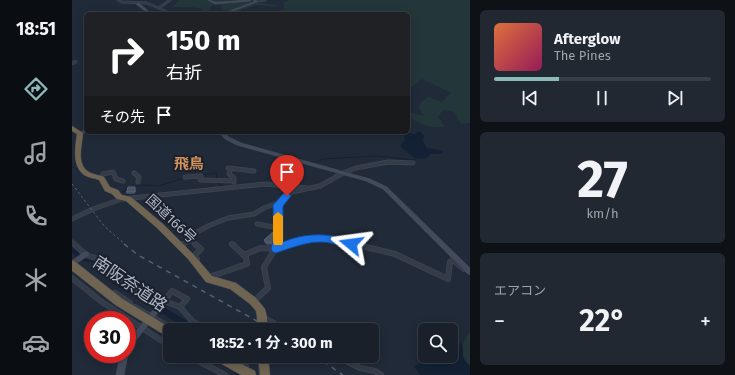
<!DOCTYPE html>
<html lang="ja">
<head>
<meta charset="utf-8">
<style>
	body { margin:0; font-family:"Fira Sans","Noto Sans JP",sans-serif; background:#222832; color:#f1f3f6; height:100vh; display:flex; flex-direction:column; font-size:15px; white-space:nowrap }
	* { box-sizing:border-box; margin:0 }
	p { font-size:13px; color:#9fa3a8 }
	.icon { flex:none; width:22px; height:22px; fill:none; stroke:currentColor; stroke-width:2; stroke-linecap:round; stroke-linejoin:round }
	.map { position:relative; flex:1; overflow:hidden }
	.side { display:flex; flex-direction:column; gap:10px; padding:10px; background:#0e1217; width:265px }
	.side>* { flex:none }
	.hud { position:absolute; left:12px; top:12px; width:326px; height:122px; border-radius:6px; box-shadow:0 2px 10px #0003,0 0 0 1px #373e47; background:#202124; color:#fff; overflow:hidden }
	.controls { position:absolute; left:346px; top:323px; display:grid; gap:8px }
	.controls a { display:grid; place-items:center; width:40px; height:40px; border-radius:6px; background:#19202a; box-shadow:0 2px 10px #0003,0 0 0 1px #373e47; font-size:20px }
	.speed { position:absolute; left:12px; top:311px; display:flex; gap:8px; font-size:20px; font-weight:700; text-align:center }
	.speed>* { display:grid; place-content:center; width:52px; height:52px; border-radius:50%; background:#19202a; box-shadow:0 2px 10px #0003,0 0 0 1px #373e47; line-height:1 }
	.speed .limit { border:6px solid #d22; background:#fff; color:#111 }
	.pin { position:absolute; display:grid; place-items:center; width:34px; height:34px; color:#fff; margin:-41px -17px; border-radius:50% 50% 50% 0; rotate:-45deg; box-shadow:0 0 4px #0007 }
	.pin .icon { rotate:45deg }
	.me { position:absolute; width:44px; margin:-22px; rotate:286deg; stroke-linejoin:round; filter:drop-shadow(0 0 3px #0008) }
	.turn { display:flex; align-items:center; gap:14px; height:84px; padding:0 16px; font-size:18px }
	.turn .icon { width:52px; height:52px; stroke-width:2.5 }
	.turn b { display:block; font-size:28px; line-height:34px }
	.then { display:flex; align-items:center; height:38px; padding:0 16px; background:#0003; gap:8px; font-size:15px }
	.big { font-size:30px; font-weight:700; line-height:1.1 }
	.side .widget { flex:1; display:flex; flex-direction:column; justify-content:center; gap:6px; min-width:0; padding:0 14px; border-radius:6px; background:#222832 }
	.side .dial { align-items:center; gap:0 }
	.dial b { font-size:52px; line-height:1 }
	.song { display:flex; align-items:center; gap:12px }
	.cover { width:48px; height:48px; border-radius:6px; background:linear-gradient(135deg,hsl(20 70% 55%),hsl(330 70% 35%)) }
	.played { height:4px; border-radius:2px; background:linear-gradient(90deg,#8bbbb9 30%,#373e47 30%) }
	.keys { display:flex; justify-content:space-around; direction:ltr }
	.heat { display:flex; justify-content:space-between; align-items:center; font-size:22px; direction:ltr }
	.trip { position:absolute; left:91px; top:323px; width:216px; height:40px; border-radius:6px; background:#19202a; box-shadow:0 2px 10px #0003,0 0 0 1px #373e47; font-weight:700; line-height:40px; text-align:center }
	main { display:flex; flex:1; min-height:0 }
	.tab-bar { display:flex; flex-direction:column; width:72px; justify-content:space-around; align-items:center; background:#0a0d11; color:#9fa3a8 }
	.tab-bar .icon { width:28px; height:28px }
	.tab-bar .current { color:#8bbbb9 }
	.tab-bar b { font-size:18px; color:#f1f3f6 }
	.map>svg:first-child { display:block }
	.green { fill:#233639 }
	.water { fill:#142135 }
	.lines { fill:none; stroke-linecap:round; stroke-linejoin:round }
	.stream { stroke:#142135; stroke-width:1 }
	.river { fill:#142135; fill-rule:evenodd }
	.street-far3-casing { stroke:#3e4552; stroke-width:3 }
	.street-far2-casing { stroke:#3e4552; stroke-width:4 }
	.street-far1-casing { stroke:#3e4552; stroke-width:5 }
	.street-casing { stroke:#3e4552; stroke-width:6 }
	.secondary-casing { stroke:#3e4552; stroke-width:1 }
	.highway-casing { stroke:#3f4753; stroke-width:1 }
	.street-far3 { stroke:#343c49; stroke-width:2 }
	.street-far2 { stroke:#343c49; stroke-width:3 }
	.street-far1 { stroke:#343c49; stroke-width:3.5 }
	.street { stroke:#343c49; stroke-width:4.5 }
	.secondary { fill:#424b5c; fill-rule:evenodd }
	.highway { fill:#6f6451; fill-rule:evenodd }
	.rail-far1 { stroke:#566070; stroke-width:1; stroke-dasharray:2.5 2.5; stroke-linecap:butt }
	.rail { stroke:#566070; stroke-width:1.5; stroke-dasharray:5 5; stroke-linecap:butt }
	.highway-bridge-casing { stroke:#3f4753; stroke-width:10; stroke-linecap:butt }
	.highway-bridge { stroke:#6f6451; stroke-width:9 }
	.wall { fill:#3c4657 }
	.building { fill:#485363; stroke:#586272 }
	.route { fill:#1a73e8; stroke:#114b97 }
	.slow { fill:#f59e0b }
	.labels { text-anchor:middle; dominant-baseline:central; stroke-width:4; stroke-linejoin:round; paint-order:stroke }
	.street-label { font-size:14px; fill:#afb7c5; stroke:#1a212d }
	.neighbourhood-label { font-size:15px; font-weight:bold; fill:#d3925c; stroke:#1a212d }
	.near-street-label { font-size:17px; fill:#afb7c5; stroke:#1a212d }
</style>
</head>
<body>
<main>
<nav class="tab-bar">
<b>18:51</b>
<svg class="icon current" aria-label="directions" viewBox="0 0 24 24"><path d="M12 3l9 9-9 9-9-9zM9 14v-3h6M13 9l2 2-2 2"/></svg>
<svg class="icon" aria-label="music" viewBox="0 0 24 24"><path d="M9 18V5l10-2v13"/><circle cx="6" cy="18" r="3"/><circle cx="16" cy="16" r="3"/></svg>
<svg class="icon" aria-label="phone" viewBox="0 0 24 24"><path d="M5 4h4l2 5-3 2q2 4 5 5l2-3 5 2v4C11 20 4 13 5 4z"/></svg>
<svg class="icon" aria-label="climate" viewBox="0 0 24 24"><path d="M12 3v18M4 7l16 10M4 17L20 7"/></svg>
<svg class="icon" aria-label="car" viewBox="0 0 24 24"><path d="M5 17H2v-5l4-1 3-4h7l3 4 3 1v5h-3M9 17h6M6 11h13"/><circle cx="7" cy="17" r="2"/><circle cx="17" cy="17" r="2"/></svg>
</nav>
<div class="map">
<svg width="398" height="375" viewBox="0 0 398 375">
	<rect width="100%" height="100%" fill="#212a38"/>
	<path class="green" d="M 107,0 L 180,0 L 187,3 L 207,5 L 202,7 L 185,5 L 160,13 L 152,10 L 147,5 L 140,5 L 135,14 L 114,14 L 130,11 L 130,9 C 120,6 111,8 100,7 Z
		M 217,0 L 398,0 L 398,123 L 389,124 L 382,112 L 371,110 L 366,117 L 373,126 C 361,130 346,123 336,117 L 336,112 L 352,116 L 347,108 L 349,102 L 356,97 L 370,102 L 379,93 L 350,79 L 340,87 L 336,85 L 336,14 L 206,14 L 205,12 L 212,9 L 212,2 Z
		M 398,332 L 398,366 C 384,352 389,346 398,332 Z"/>
	<path class="water" d="M 348,131 L 352,136 L 351,141 L 355,148 L 372,151 L 368,154 L 358,154 L 355,158 C 343,161 337,154 328,146 L 333,139 L 332,132 L 343,134 Z
		M 390,343 C 393,356 387,355 398,366 L 398,375 L 348,375 L 342,366 L 349,363 L 353,356 L 379,356 L 379,347 Z"/>
	<g class="lines">
		<path class="stream" d="M 245,162 L 251,159 L 306,156 L 341,160 L 345,158
			M 0,167 L 8,170
			M 129,175 L 144,173 L 145,179
			M 146,182 L 148,185 L 153,187
			M 189,183 L 207,171 L 230,167
			M 160,186 L 179,184
			M 62,187 L 72,185 L 87,186 L 112,178
			M 47,193 L 56,190"/>
		<path class="river" d="M 0,246 L 2,247 L 14,257 L 32,260 L 44,279 L 127,328 L 128,330 L 117,330 L 40,283 L 28,264 L 10,261 L 0,253 Z
			M 154,356 L 162,356 L 171,375 L 163,375 Z"/>
		<g class="street-far3-casing">
			<path id="street-far3" d="M 46,0 L 50,2 L 75,3 L 100,14
				M 185,1 L 193,0
				M 87,8 L 98,0
				M 0,63 L 4,62"/>
		</g>
		<g class="street-far2-casing">
			<path id="street-far2" d="M 0,63 L 3,62"/>
		</g>
		<g class="street-far1-casing">
			<path id="street-far1" d="M 156,168 L 182,171
				M 159,168 L 157,174 L 162,178 L 162,182
				M 62,173 L 67,177 L 66,182
				M 31,174 L 41,172 L 44,179 L 51,181
				M 113,177 L 129,176 L 128,180 L 162,181
				M 0,219 L 21,209 L 50,199 L 193,184 L 236,188
				M 185,224 L 207,228
				M 118,240 L 125,245
				M 0,242 L 3,245
				M 160,244 L 162,245
				M 109,245 L 117,241 L 125,232 L 136,226 L 156,218 L 182,214 L 192,208 L 206,203
				M 206,245 L 206,203 L 220,192 L 248,186 L 271,173 L 284,168 L 316,162 L 341,163
				M 212,245 C 236,235 261,238 284,245"/>
		</g>
		<g class="street-casing">
			<path id="street" d="M 2,244 L 14,255 L 35,262 L 49,280 L 59,287 L 92,301
				M 123,244 L 129,249 L 122,256 L 125,259
				M 281,244 L 323,254 L 376,279 L 378,262 L 381,260 L 392,269
				M 108,246 L 111,244
				M 171,255 L 189,248 L 204,249 L 214,244
				M 137,277 L 175,264 L 174,257 L 160,244
				M 0,278 L 30,302 L 98,346
				M 100,291 L 115,299 L 108,307 L 92,301 Z
				M 43,293 L 58,303
				M 182,301 L 196,288 L 192,267 L 206,244
				M 91,302 L 92,301
				M 63,307 L 103,330
				M 108,307 L 121,322 L 137,330
				M 192,318 L 214,330
				M 117,356 L 153,375
				M 171,356 L 174,367
				M 255,356 L 272,360 L 288,368 L 303,371 L 309,375"/>
		</g>
		<g class="secondary-casing">
			<path id="secondary" d="M 136,0 C 139,0 142,2 145,2 C 157,2 168,0 179,0 L 178,1 L 143,4 Z
				M 182,0 L 184,0 L 185,2 L 153,14 L 149,14 L 182,2 Z
				M 65,3 L 67,3 L 80,14 L 77,14 L 65,5 Z
				M 14,130 L 14,132 L 15,132 L 8,134 L 6,133 Z
				M 147,132 L 151,132 L 157,137 L 169,143 L 298,179 L 315,187 L 398,268 L 398,275 L 396,274 L 311,189 L 294,181 L 165,145 L 153,139 Z
				M 12,252 L 16,252 L 17,254 L 16,256 L 0,266 L 0,261 Z
				M 91,299 L 93,300 L 94,302 L 93,304 L 57,349 L 55,350 L 55,342 L 89,300 Z
				M 55,353 L 56,354 L 52,375 L 44,375 L 48,354 L 55,354 Z"/>
		</g>
		<g class="highway-casing">
			<path id="highway" d="M 0,126 L 11,133 C 10,146 4,164 17,172 C 22,175 28,175 32,177 L 38,187 L 46,190 L 50,195 L 59,197 L 91,224 L 122,255 L 140,276 L 164,283 L 184,298 L 193,309 L 195,317 L 195,330 L 185,330 L 185,317 L 184,311 L 178,304 L 158,289 L 134,282 L 116,259 L 85,228 L 54,201 L 45,199 L 40,194 L 33,191 L 27,180 C 22,178 17,178 12,175 C 0,166 3,148 5,134 L 0,131 Z
				M 139,356 L 154,356 L 183,371 L 184,375 L 169,375 L 141,359 Z
				M 186,356 L 196,356 L 198,375 L 188,375 Z"/>
		</g>
		<use href="#street-far3" class="street-far3"/>
		<use href="#street-far2" class="street-far2"/>
		<use href="#street-far1" class="street-far1"/>
		<use href="#street" class="street"/>
		<use href="#secondary" class="secondary"/>
		<use href="#highway" class="highway"/>
		<path class="rail-far1" d="M 0,184 L 33,227 L 54,245"/>
		<path class="rail" d="M 52,244 L 66,255 L 201,330
			M 243,356 L 271,375"/>
		<g class="highway-bridge-casing">
			<path id="highway-bridge" d="M 0,265 L 47,302 L 98,333"/>
		</g>
		<use href="#highway-bridge" class="highway-bridge"/>
	</g>
	<path class="wall" d="M 64,189 L 63,194 L 55,194 L 54,192 Z
		M 192,240 L 203,242 L 201,245 L 195,245 L 192,242 Z"/>
	<path class="building" d="M 56,187 L 63,187 L 63,192 L 54,192 L 55,192 Z
		M 202,231 L 203,240 L 201,243 L 195,243 L 192,240 Z"/>
	<path class="route" d="M 215,192 L 219,196 L 211,206 L 211,242 C 234,232 260,233 283,242 L 284,244 L 283,247 C 278,249 258,242 250,242 C 233,242 219,248 204,253 L 201,252 L 199,249 L 202,237 L 201,205 L 212,193 Z"/>
	<path class="slow" d="M 206,212 L 211,216 L 211,242 L 210,245 L 202,245 L 201,242 L 201,216 Z"/>
	<g class="labels">
		<g class="street-label">
			<text transform="translate(99 219) rotate(43)">国道166号</text>
		</g>
		<g class="neighbourhood-label">
			<text x="117" y="164">飛鳥</text>
		</g>
		<g class="near-street-label">
			<text transform="translate(58 284) rotate(34)">南阪奈道路</text>
		</g>
	</g>
</svg>
<div class="controls">
<a><svg class="icon" aria-label="search" viewBox="0 0 24 24"><circle cx="10" cy="10" r="6"/><path d="M15 15l6 6"/></svg></a>
</div>
<div class="speed"><div class="limit">30</div></div>
<div class="pin" style="left:215px;top:196px;background:#d93025"><svg class="icon" aria-label="arrive" viewBox="0 0 24 24"><path d="M6 21V4h12l-3 4 3 4H6"/></svg></div>
<svg class="me" style="left:279px;top:244px" viewBox="-20 -20 40 40"><path d="M0-17L14 15 0 8-14 15z" fill="#1a73e8" stroke="#fff" stroke-width="4"/></svg>
<div class="trip">18:52 · 1 分 · 300 m</div>
<div class="hud">
<div class="turn"><svg class="icon" aria-label="right" viewBox="0 0 24 24"><path d="M7 20v-9h11M14 6l5 5-5 5"/></svg><div><b>150 m</b>右折</div></div>
<div class="then">その先<svg class="icon" aria-label="arrive" viewBox="0 0 24 24"><path d="M6 21V4h12l-3 4 3 4H6"/></svg></div>
</div>
</div>
<section class="side">
<div class="widget">
<div class="song"><i class="cover"></i><div><b>Afterglow</b><p>The Pines</p></div></div>
<div class="played"></div>
<div class="keys"><svg class="icon" aria-label="previous" viewBox="0 0 24 24"><path d="M18 5L8 12l10 7zM5 5v14"/></svg><svg class="icon" aria-label="pause" viewBox="0 0 24 24"><path d="M8 5v14M16 5v14"/></svg><svg class="icon" aria-label="next" viewBox="0 0 24 24"><path d="M6 5l10 7-10 7zM19 5v14"/></svg></div>
</div>
<div class="widget dial"><b>27</b><p>km/h</p></div>
<div class="widget"><p>エアコン</p>
<div class="heat"><a>−</a><b class="big">22°</b><a>+</a></div>
</div>
</section>
</main>
</body>
</html>
